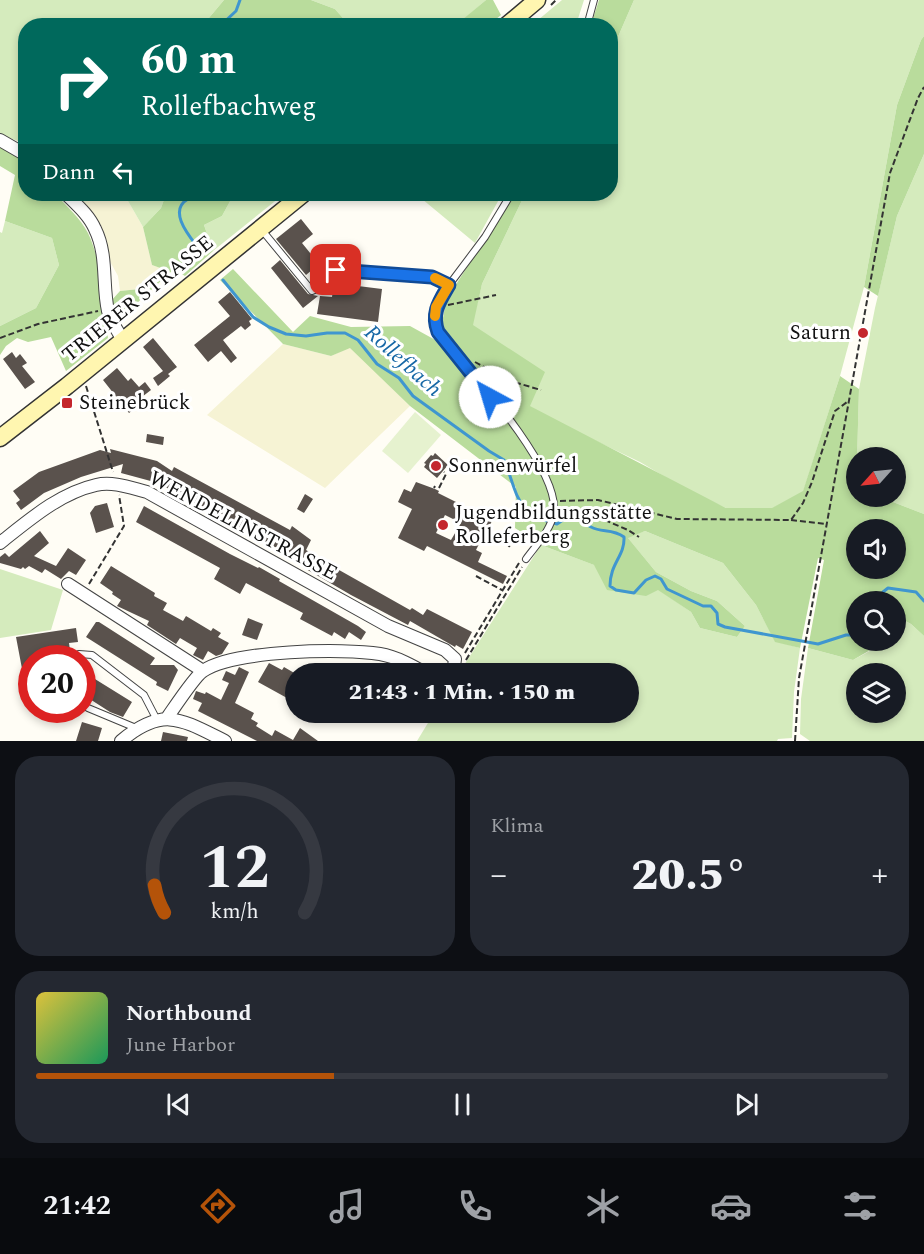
<!DOCTYPE html>
<html lang="de">
<head>
<meta charset="utf-8">
<style>
	body { margin:0; font-family:Spectral,serif; background:#242831; color:#f1f3f6; height:100vh; display:flex; flex-direction:column; font-size:22px; white-space:nowrap }
	* { box-sizing:border-box; margin:0 }
	p { font-size:20px; color:#9ea1a6 }
	.icon { flex:none; width:33px; height:33px; fill:none; stroke:currentColor; stroke-width:2; stroke-linecap:round; stroke-linejoin:round }
	.map { position:relative; height:741px; overflow:hidden }
	.details { display:flex; flex-direction:column; gap:15px; padding:15px; background:#0d0f14; flex:1 }
	.details>* { flex:none }
	.guide { position:absolute; left:18px; top:18px; width:600px; height:183px; border-radius:24px; box-shadow:0 3px 9px #0003; background:#00695c; color:#fff; overflow:hidden }
	.needle { width:39px; rotate:243deg }
	.buttons { position:absolute; left:846px; top:447px; display:grid; gap:12px }
	.buttons a { display:grid; place-items:center; width:60px; height:60px; border-radius:50%; background:#171b24; box-shadow:0 3px 9px #0003; font-size:30px }
	.speed { position:absolute; left:18px; top:645px; display:flex; gap:12px; font-size:30px; font-weight:700; text-align:center }
	.speed>* { display:grid; place-content:center; width:78px; height:78px; border-radius:50%; background:#171b24; box-shadow:0 3px 9px #0003; line-height:1 }
	.speed .limit { border:9px solid #d22; background:#fff; color:#111 }
	.pin { position:absolute; display:grid; place-items:center; width:51px; height:51px; color:#fff; margin:-26px; border-radius:12px; box-shadow:0 3px 9px #0006 }
	.me { position:absolute; width:66px; margin:-33px; rotate:321deg; stroke-linejoin:round; filter:drop-shadow(0 0 4px #0008) }
	.turn { display:flex; align-items:center; gap:21px; height:126px; padding:0 24px; font-size:27px }
	.turn .icon { width:78px; height:78px; stroke-width:2.5 }
	.turn b { display:block; font-size:42px; line-height:51px }
	.then { display:flex; align-items:center; height:57px; padding:0 24px; background:#0003; gap:12px; font-size:22px }
	.big { font-size:45px; font-weight:800; line-height:1.1 }
	.details .widget { flex:1; display:flex; flex-direction:column; justify-content:center; gap:9px; min-width:0; padding:0 21px; border-radius:24px; background:#242831 }
	.details .dial { align-items:center; gap:0 }
	.dial svg { height:156px; overflow:visible; fill:none; stroke:#363941; stroke-width:7; stroke-linecap:round; text-anchor:middle }
	.dial text { fill:#f1f3f6; stroke:none }
	.song { display:flex; align-items:center; gap:18px }
	.cover { width:72px; height:72px; border-radius:9px; background:linear-gradient(135deg,hsl(50 70% 55%),hsl(150 70% 35%)) }
	.played { height:6px; border-radius:3px; background:linear-gradient(90deg,#b45309 35%,#363941 35%) }
	.keys { display:flex; justify-content:space-around; direction:ltr }
	.heat { display:flex; justify-content:space-between; align-items:center; font-size:33px; direction:ltr }
	.details .tiles { flex:1; display:grid; gap:15px; grid-template-columns:1fr 1fr }
	.widget:last-child { grid-column:span 2 }
	.trip { position:absolute; left:285px; top:663px; width:354px; height:60px; border-radius:30px; background:#171b24; box-shadow:0 3px 9px #0003; font-weight:800; line-height:60px; text-align:center }
	.menu { display:flex; height:96px; justify-content:space-around; align-items:center; background:#090b0e; color:#9ea1a6 }
	.menu .icon { width:42px; height:42px }
	.menu .on { color:#b45309 }
	.menu b { font-size:27px; color:#f1f3f6 }
	.map>svg:first-child { display:block }
	.farmland { fill:#f6f3d4 }
	.green { fill:#d5ebbd; fill-rule:evenodd }
	.forest { fill:#b9dc9c; fill-rule:evenodd }
	.pitch { fill:#e6f2cf }
	.lines { fill:none; stroke-linecap:round; stroke-linejoin:round }
	.stream { stroke:#3f96cf; stroke-width:3 }
	.building { fill:#5a524d; fill-rule:evenodd }
	.service-casing { stroke:#444; stroke-width:8 }
	.minor-casing { stroke:#444; stroke-width:14 }
	.secondary-casing { stroke:#333; stroke-width:19 }
	.path { stroke:#333; stroke-width:2; stroke-dasharray:6 3; stroke-linecap:butt }
	.service { stroke:#fff; stroke-width:6 }
	.minor { stroke:#fff; stroke-width:12 }
	.secondary { stroke:#fff6b0; stroke-width:16 }
	.route-casing { stroke:#114b97; stroke-width:15 }
	.route { stroke:#1a73e8; stroke-width:10 }
	.slow { stroke:#f59e0b; stroke-width:10 }
	.poi-dot { fill:#c4262e; stroke:#fff; stroke-width:2 }
	.labels { text-anchor:middle; dominant-baseline:central; stroke-width:6; stroke-linejoin:round; paint-order:stroke }
	.street-label { font-size:21px; fill:#111; stroke:#fff }
	.poi-label { font-size:21px; fill:#111; stroke:#fff; text-anchor:start }
	.water-label { font-size:22px; font-style:italic; fill:#1768a6; stroke:#fff }
</style>
</head>
<body>
<div class="map">
<svg width="924" height="741" viewBox="0 0 924 741">
	<rect width="100%" height="100%" fill="#fffdf5"/>
	<path class="farmland" d="M 73,194 L 124,194 L 143,227 L 152,265 L 163,269 L 140,289 L 120,291 L 118,276 Z
		M 283,344 L 331,356 L 350,347 L 410,406 L 325,488 L 207,415 Z"/>
	<path class="green" d="M 0,0 L 224,0 L 203,25 L 26,26 L 25,144 L 0,134 Z
		M 311,0 L 486,0 L 456,26 L 349,25 L 335,9 Z
		M 562,0 L 584,0 L 576,25 L 532,25 Z
		M 634,0 L 924,0 L 924,36 L 921,40 L 897,105 L 864,287 L 840,376 L 803,492 L 773,508 L 726,508 L 682,487 L 640,462 L 573,430 L 529,406 L 472,325 L 482,284 L 525,194 L 610,194 L 611,53 Z
		M 924,154 L 924,514 L 880,497 L 896,496 L 896,458 L 857,458 L 859,389 L 875,308 L 897,216 Z
		M 124,194 L 166,194 L 161,208 L 143,227 Z
		M 234,194 L 284,194 L 213,251 L 204,225 L 222,216 Z
		M 416,194 L 502,194 L 475,243 Z
		M 5,221 L 52,238 L 59,265 L 36,308 L 0,326 L 0,232 L 2,233 Z
		M 645,531 L 723,563 L 756,605 L 775,641 L 800,648 L 794,692 L 792,738 L 778,739 L 777,741 L 417,741 L 434,713 L 628,712 L 628,674 L 459,673 L 541,545 L 658,589 L 691,612 L 700,628 L 737,637 L 745,626 L 717,601 L 691,591 L 656,572 L 627,537 Z
		M 0,569 L 63,590 L 51,630 L 0,638 Z
		M 896,616 L 911,624 L 924,636 L 924,741 L 810,741 L 800,734 L 801,699 L 808,648 L 853,660 L 879,646 L 884,641 L 896,640 ZM 856,674 L 896,674 L 896,712 L 856,712 Z"/>
	<path class="forest" d="M 224,0 L 311,0 L 335,9 L 349,25 L 203,25 Z
		M 486,0 L 493,0 L 501,15 L 489,25 L 456,25 Z
		M 599,0 L 634,0 L 611,53 L 610,26 L 591,25 Z
		M 924,36 L 924,154 L 897,216 L 878,296 L 864,287 L 897,105 L 921,40 Z
		M 0,142 L 25,162 L 26,194 L 55,194 C 67,206 80,218 88,233 C 103,265 103,303 108,338 L 66,371 L 51,337 L 28,342 L 17,338 L 6,346 L 0,355 L 0,326 L 36,308 L 59,265 L 52,238 L 5,221 L 15,175 L 0,166 Z
		M 166,194 L 234,194 L 222,216 L 204,225 L 213,251 L 185,276 L 174,269 L 124,315 L 112,312 L 111,301 L 120,291 L 140,289 L 163,269 L 152,265 L 143,227 L 161,208 Z
		M 514,194 L 525,194 L 482,284 L 473,325 L 545,372 L 530,406 L 726,508 L 772,508 L 803,491 L 840,376 L 859,389 L 856,496 L 880,497 L 924,514 L 924,636 L 911,624 L 896,616 L 896,602 L 856,602 L 856,640 L 884,641 L 879,645 L 853,660 L 808,648 L 824,560 L 818,558 L 800,648 L 775,642 L 756,605 L 723,563 L 645,531 L 628,538 L 656,572 L 691,591 L 717,601 L 745,626 L 737,637 L 700,628 L 691,612 L 658,590 L 646,596 L 607,590 L 594,565 L 541,545 L 515,528 L 516,487 L 410,406 L 350,348 L 331,356 L 283,344 L 220,280 L 233,269 L 293,332 L 310,316 L 351,327 L 410,326 L 439,342 L 446,300 ZM 856,530 L 896,530 L 896,568 L 856,568 Z"/>
	<path class="pitch" d="M 415,412 L 441,435 L 408,473 L 382,451 Z"/>
	<g class="lines">
		<path class="stream" d="M 220,26 L 236,11 L 240,0
			M 199,249 C 190,237 167,211 188,199 C 192,197 198,195 202,194
			M 223,280 L 253,317 L 269,327 L 286,334 L 306,336 L 327,333 L 345,333 L 358,340 L 377,364 L 399,378 L 413,396 L 489,451 L 504,460 C 519,496 514,513 557,524 C 562,521 568,515 575,515 C 582,516 585,524 591,527 C 602,533 612,528 624,537 C 625,556 610,563 610,586 L 616,590 L 634,593 L 646,580 L 655,576 L 661,579 L 667,589 L 703,606 L 711,606 L 717,613 L 718,624 L 725,627 L 818,644 L 846,635 L 856,635
			M 881,602 L 883,592 L 888,588 L 916,592 L 924,601
			M 875,640 L 879,640"/>
	</g>
	<path class="building" d="M 301,219 L 313,234 L 302,243 L 319,264 L 306,275 L 276,239 Z
		M 280,260 L 308,294 L 318,296 L 303,308 L 271,268 Z
		M 334,283 L 382,289 L 378,322 L 317,314 L 320,296 L 332,297 Z
		M 230,292 L 252,319 L 249,321 L 251,325 L 245,330 L 241,326 L 223,340 L 237,358 L 231,363 L 221,351 L 208,362 L 194,345 L 230,316 L 218,302 Z
		M 153,338 L 177,367 L 168,374 L 170,376 L 158,386 L 153,378 L 163,371 L 143,347 Z
		M 12,352 L 16,358 L 20,354 L 27,363 L 22,366 L 35,382 L 25,389 L 3,359 Z
		M 117,368 L 128,381 L 131,378 L 139,387 L 145,382 L 151,390 L 134,403 L 137,407 L 129,413 L 103,380 Z
		M 147,434 L 164,437 L 163,445 L 146,442 Z
		M 110,449 L 157,461 L 172,471 L 174,467 L 290,530 L 292,526 L 311,540 L 306,550 L 332,566 L 410,610 L 412,608 L 423,615 L 427,609 L 472,632 L 463,649 L 456,645 L 455,647 L 410,621 L 408,625 L 351,595 L 306,569 L 300,561 L 158,483 L 121,473 L 123,464 L 81,477 L 44,493 L 21,510 L 16,503 L 20,500 L 13,491 L 39,472 L 100,450 L 111,453 Z
		M 435,453 L 448,465 L 437,478 L 424,467 L 426,464 L 424,463 L 431,455 L 433,456 Z
		M 416,482 L 435,489 L 439,491 L 438,493 L 492,520 L 487,535 L 484,534 L 476,550 L 482,553 L 478,562 L 507,576 L 503,584 L 427,546 L 424,551 L 398,538 L 412,509 L 398,502 L 404,489 L 411,492 ZM 445,515 L 461,523 L 451,540 L 436,533 Z
		M 305,494 L 313,499 L 304,513 L 297,509 Z
		M 107,503 L 114,527 L 96,533 L 90,513 L 95,506 Z
		M 144,506 L 230,554 L 258,568 L 259,567 L 280,579 L 279,581 L 358,626 L 366,632 L 361,640 L 349,632 L 345,639 L 334,632 L 332,636 L 300,619 L 303,613 L 246,583 L 240,594 L 214,579 L 220,568 L 136,522 Z
		M 40,531 L 49,543 L 34,556 L 56,566 L 68,548 L 86,560 L 76,575 L 69,571 L 61,579 L 45,569 L 42,573 L 29,566 L 25,569 L 23,567 L 21,569 L 0,563 L 0,557 L 5,553 L 9,557 Z
		M 111,566 L 155,593 L 154,596 L 167,603 L 163,610 L 183,621 L 186,616 L 211,631 L 213,628 L 221,633 L 218,637 L 229,643 L 222,654 L 216,656 L 208,651 L 203,660 L 193,655 L 197,648 L 180,638 L 176,644 L 147,625 L 149,621 L 117,606 L 121,600 L 112,594 L 113,592 L 100,583 Z
		M 248,618 L 263,624 L 257,640 L 242,635 Z
		M 96,622 L 99,622 L 155,658 L 150,665 L 174,665 L 178,670 L 168,691 L 156,685 L 157,682 L 86,637 Z
		M 76,628 L 78,642 L 69,643 L 71,658 L 32,658 L 32,673 L 23,674 L 16,637 Z
		M 269,663 L 282,670 L 284,667 L 296,674 L 296,685 L 287,698 L 258,682 Z
		M 239,667 L 249,672 L 235,703 L 254,713 L 251,719 L 258,723 L 256,726 L 272,736 L 275,730 L 293,740 L 300,728 L 318,741 L 257,741 L 198,711 L 202,703 L 193,699 L 196,691 L 205,694 L 206,692 L 221,700 L 229,683 L 222,680 L 226,671 L 235,675 Z
		M 82,671 L 132,702 L 123,717 L 110,712 L 82,694 Z
		M 82,722 L 102,728 L 98,741 L 76,741 Z
		M 163,732 L 188,737 L 187,741 L 161,741 Z"/>
	<g class="lines">
		<g class="service-casing">
			<path id="service" d="M 587,26 L 594,0
				M 511,194 L 485,237 L 449,285 L 436,307 L 434,321 L 438,332 C 468,368 559,467 554,512 C 551,530 537,544 526,559
				M 261,229 L 312,291 L 327,285 L 335,270 L 432,277 L 449,285
				M 79,654 L 92,655 L 144,695 L 157,720
				M 88,708 L 136,728"/>
		</g>
		<g class="minor-casing">
			<path id="minor" d="M 0,140 L 26,155
				M 66,194 C 76,204 89,215 95,229 C 108,255 102,284 108,311 C 111,322 117,330 123,340
				M 0,543 C 29,520 60,493 96,485 C 113,481 131,488 147,492 L 388,626 L 445,650 L 455,659 L 453,674
				M 68,584 L 203,671
				M 167,718 C 174,708 195,676 203,671 C 234,650 344,648 380,654 C 397,657 413,666 427,674
				M 121,741 C 163,706 181,719 225,741"/>
		</g>
		<g class="secondary-casing">
			<path id="secondary" d="M 506,26 L 537,0
				M 0,438 L 67,386 L 303,194"/>
		</g>
		<path class="path" d="M 551,5 L 556,0
			M 448,305 L 496,295
			M 0,338 L 38,324 L 98,311
			M 475,362 L 507,380 L 541,390
			M 86,386 L 113,472
			M 434,488 L 435,486
			M 439,488 L 446,474 L 444,472
			M 560,501 L 598,500 L 677,519 L 791,520 L 803,503 L 812,482 L 835,411 L 847,402
			M 562,510 L 579,509 L 628,530 L 639,537
			M 791,520 L 826,524
			M 490,534 L 503,540 L 510,547
			M 476,576 L 502,590
			M 89,584 L 124,526 L 119,495
			M 465,653 L 519,563
			M 466,660 L 522,567
			M 795,741 L 799,678 L 890,173 L 918,98 L 924,87"/>
		<use href="#service" class="service"/>
		<use href="#minor" class="minor"/>
		<use href="#secondary" class="secondary"/>
	</g>
	<g class="lines">
		<g class="route-casing">
			<path id="route" d="M 336,270 L 432,277 L 449,285 C 439,302 431,313 438,332 L 490,397"/>
		</g>
		<use href="#route" class="route"/>
		<path class="slow" d="M 435,316 L 436,307 L 449,285 L 435,278"/>
	</g>
	<g class="poi-dot">
		<circle cx="863" cy="333" r="6"/>
		<rect x="61" y="397" width="12" height="12" rx="3"/>
		<circle cx="436" cy="466" r="6"/>
		<circle cx="443" cy="525" r="6"/>
	</g>
	<g class="labels">
		<g class="street-label">
			<text transform="translate(138 299) rotate(-39)">TRIERER STRASSE</text>
			<text transform="translate(243 526) rotate(28)">WENDELINSTRASSE</text>
		</g>
		<g class="poi-label">
			<text x="851" y="333" text-anchor="end">Saturn</text>
			<text x="79" y="403">Steinebrück</text>
			<text x="448" y="466">Sonnenwürfel</text>
			<text x="455" y="513">Jugendbildungsstätte<tspan x="455" dy="24">Rolleferberg</tspan></text>
		</g>
		<g class="water-label">
			<text transform="translate(403 361) rotate(42)">Rollefbach</text>
		</g>
	</g>
</svg>
<div class="buttons">
<a><svg class="needle" viewBox="-14 -14 28 28"><path d="M0-13l5 13h-10z" fill="#e53935"/><path d="M0 13l5-13h-10z" fill="#9ea1a6"/></svg></a>
<a><svg class="icon" aria-label="sound" viewBox="0 0 24 24"><path d="M4 9h4l5-4v14l-5-4H4zM17 9q2 3 0 6"/></svg></a>
<a><svg class="icon" aria-label="search" viewBox="0 0 24 24"><circle cx="10" cy="10" r="6"/><path d="M15 15l6 6"/></svg></a>
<a><svg class="icon" aria-label="layers" viewBox="0 0 24 24"><path d="M12 4l9 5-9 5-9-5zM3 14l9 5 9-5"/></svg></a>
</div>
<div class="speed"><div class="limit">20</div></div>
<div class="pin" style="left:336px;top:270px;background:#d93025"><svg class="icon" aria-label="arrive" viewBox="0 0 24 24"><path d="M6 21V4h12l-3 4 3 4H6"/></svg></div>
<svg class="me" style="left:490px;top:397px" viewBox="-20 -20 40 40"><circle r="19" fill="#fff"/><path d="M0-13L10 11 0 6-10 11z" fill="#1a73e8"/></svg>
<div class="trip">21:43 · 1 Min. · 150 m</div>
<div class="guide">
<div class="turn"><svg class="icon" aria-label="right" viewBox="0 0 24 24"><path d="M7 20v-9h11M14 6l5 5-5 5"/></svg><div><b>60 m</b>Rollefbachweg</div></div>
<div class="then">Dann<svg class="icon" aria-label="left" viewBox="0 0 24 24"><path d="M17 20v-9H6M10 6l-5 5 5 5"/></svg></div>
</div>
</div>
<section class="details">
<div class="tiles">
<div class="widget dial"><svg viewBox="0 0 100 80">
<path d="M14 69A42 42 0 1 1 86 69"/>
<path d="M14 69A42 42 0 0 1 9 55" stroke="#b45309"/>
<text x="50" y="56" font-size="32" font-weight="700">12</text>
<text x="50" y="72" font-size="11">km/h</text>
</svg></div>
<div class="widget"><p>Klima</p>
<div class="heat"><a>−</a><b class="big">20.5°</b><a>+</a></div>
</div>
<div class="widget">
<div class="song"><i class="cover"></i><div><b>Northbound</b><p>June Harbor</p></div></div>
<div class="played"></div>
<div class="keys"><svg class="icon" aria-label="previous" viewBox="0 0 24 24"><path d="M18 5L8 12l10 7zM5 5v14"/></svg><svg class="icon" aria-label="pause" viewBox="0 0 24 24"><path d="M8 5v14M16 5v14"/></svg><svg class="icon" aria-label="next" viewBox="0 0 24 24"><path d="M6 5l10 7-10 7zM19 5v14"/></svg></div>
</div>
</div>
</section>
<nav class="menu">
<b>21:42</b>
<svg class="icon on" aria-label="directions" viewBox="0 0 24 24"><path d="M12 3l9 9-9 9-9-9zM9 14v-3h6M13 9l2 2-2 2"/></svg>
<svg class="icon" aria-label="music" viewBox="0 0 24 24"><path d="M9 18V5l10-2v13"/><circle cx="6" cy="18" r="3"/><circle cx="16" cy="16" r="3"/></svg>
<svg class="icon" aria-label="phone" viewBox="0 0 24 24"><path d="M5 4h4l2 5-3 2q2 4 5 5l2-3 5 2v4C11 20 4 13 5 4z"/></svg>
<svg class="icon" aria-label="climate" viewBox="0 0 24 24"><path d="M12 3v18M4 7l16 10M4 17L20 7"/></svg>
<svg class="icon" aria-label="car" viewBox="0 0 24 24"><path d="M5 17H2v-5l4-1 3-4h7l3 4 3 1v5h-3M9 17h6M6 11h13"/><circle cx="7" cy="17" r="2"/><circle cx="17" cy="17" r="2"/></svg>
<svg class="icon" aria-label="filters" viewBox="0 0 24 24"><path d="M4 7h16M4 17h16"/><circle cx="9" cy="7" r="2"/><circle cx="15" cy="17" r="2"/></svg>
</nav>
</body>
</html>
